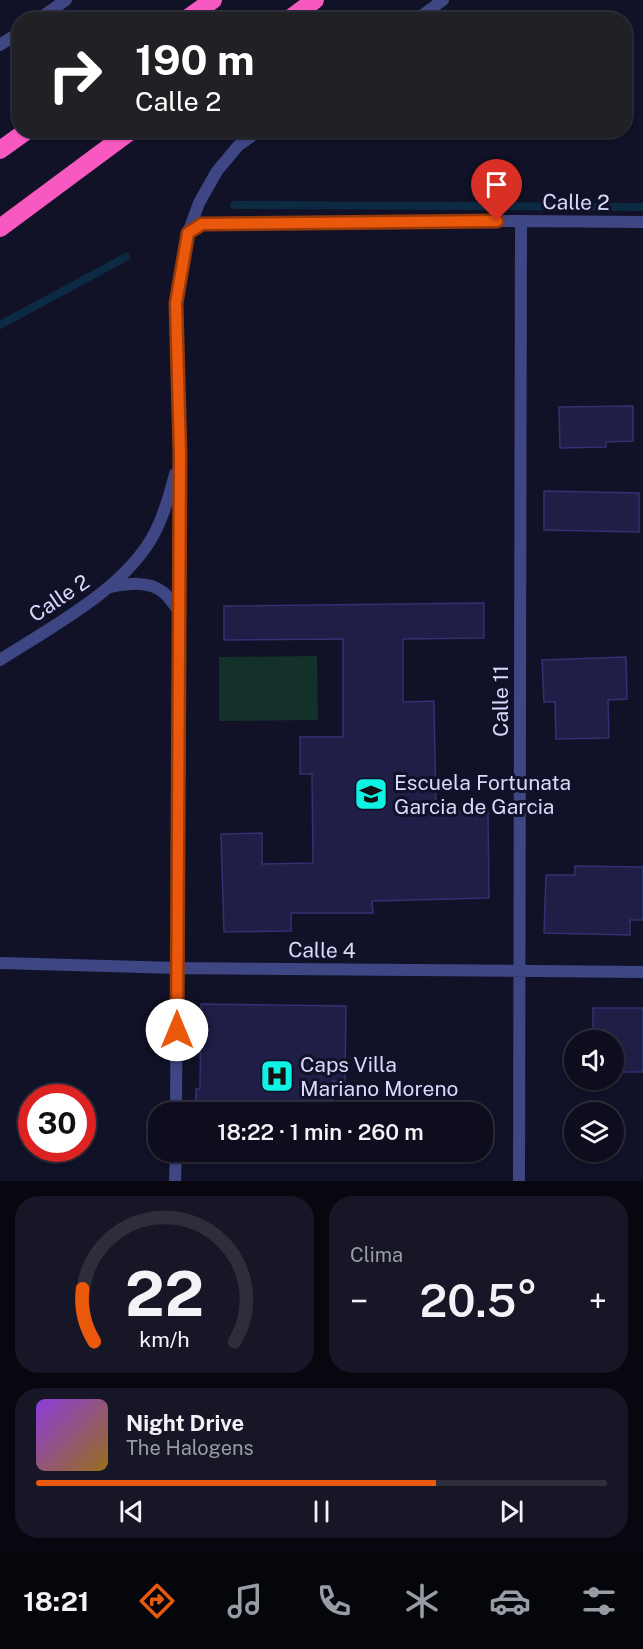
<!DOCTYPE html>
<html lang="es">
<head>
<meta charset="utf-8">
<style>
	body { margin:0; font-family:"Public Sans",sans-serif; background:#161626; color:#f1f3f6; height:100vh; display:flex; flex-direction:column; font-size:22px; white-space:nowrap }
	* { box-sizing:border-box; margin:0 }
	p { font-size:20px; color:#9a9ca4 }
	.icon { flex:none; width:33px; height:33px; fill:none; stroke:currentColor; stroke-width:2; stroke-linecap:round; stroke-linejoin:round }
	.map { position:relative; height:1181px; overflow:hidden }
	.sheet { display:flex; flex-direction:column; gap:15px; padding:15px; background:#070710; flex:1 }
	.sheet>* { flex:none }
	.top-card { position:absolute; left:12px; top:12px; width:620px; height:126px; border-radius:24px; box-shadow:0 2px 4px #0004,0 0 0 2px #2d2d3b; background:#202124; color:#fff; overflow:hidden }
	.tools { position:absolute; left:564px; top:1030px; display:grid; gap:12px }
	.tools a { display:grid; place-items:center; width:60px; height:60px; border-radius:50%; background:#0d0d1d; box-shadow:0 2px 4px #0004,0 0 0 2px #2d2d3b; font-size:30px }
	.speed { position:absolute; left:18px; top:1084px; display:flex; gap:12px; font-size:30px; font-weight:700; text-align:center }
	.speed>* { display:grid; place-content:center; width:78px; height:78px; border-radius:50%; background:#0d0d1d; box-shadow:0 2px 4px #0004,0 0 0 2px #2d2d3b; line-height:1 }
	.speed .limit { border:9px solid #d22; background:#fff; color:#111 }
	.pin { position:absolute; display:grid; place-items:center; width:51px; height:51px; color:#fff; margin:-62px -26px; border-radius:50% 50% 50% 0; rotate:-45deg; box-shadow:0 0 6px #0007 }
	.pin .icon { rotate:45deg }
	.me { position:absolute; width:66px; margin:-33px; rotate:0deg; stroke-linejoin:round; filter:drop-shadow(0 0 4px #0008) }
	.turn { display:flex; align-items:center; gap:21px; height:126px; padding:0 24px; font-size:27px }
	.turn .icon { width:78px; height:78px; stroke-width:2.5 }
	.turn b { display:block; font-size:42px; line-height:51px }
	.big { font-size:45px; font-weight:600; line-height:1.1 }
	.sheet .widget { flex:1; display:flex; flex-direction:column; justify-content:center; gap:9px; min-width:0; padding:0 21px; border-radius:24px; background:#161626 }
	.sheet .dial { align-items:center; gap:0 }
	.dial svg { height:156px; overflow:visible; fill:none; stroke:#2d2d3b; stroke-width:7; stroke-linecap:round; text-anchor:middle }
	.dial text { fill:#f1f3f6; stroke:none }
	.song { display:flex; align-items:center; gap:18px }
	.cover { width:72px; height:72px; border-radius:9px; background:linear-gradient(135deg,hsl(270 70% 55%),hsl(40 70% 35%)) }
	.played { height:6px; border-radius:3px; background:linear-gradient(90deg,#ea580c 70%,#2d2d3b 70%) }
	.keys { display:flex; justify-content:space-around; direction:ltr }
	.heat { display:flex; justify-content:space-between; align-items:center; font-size:33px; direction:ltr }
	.sheet .tiles { flex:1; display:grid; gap:15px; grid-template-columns:1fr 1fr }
	.widget:last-child { grid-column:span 2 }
	.trip { position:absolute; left:148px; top:1102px; width:345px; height:60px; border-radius:24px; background:#0d0d1d; box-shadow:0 2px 4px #0004,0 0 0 2px #2d2d3b; font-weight:600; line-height:60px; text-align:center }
	.dock { display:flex; height:96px; justify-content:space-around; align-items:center; background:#05050c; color:#9a9ca4 }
	.dock .icon { width:42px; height:42px }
	.dock .on { color:#ea580c }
	.dock b { font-size:27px; color:#f1f3f6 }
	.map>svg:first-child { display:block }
	.green { fill:#14302a }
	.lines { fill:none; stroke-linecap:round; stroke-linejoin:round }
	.stream { stroke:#0d2a43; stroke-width:8 }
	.building { fill:#1f1e47; stroke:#333171; stroke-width:1.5 }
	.street { stroke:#3e4783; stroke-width:12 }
	.highway { stroke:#f759c0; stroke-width:18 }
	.route-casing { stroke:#983908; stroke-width:15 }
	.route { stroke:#ea580c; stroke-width:10 }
	.labels { text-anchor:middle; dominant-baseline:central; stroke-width:6; stroke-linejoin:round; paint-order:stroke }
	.street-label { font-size:21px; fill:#d8dafd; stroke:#111127 }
	.poi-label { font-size:21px; fill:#d8dafd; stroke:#111127; text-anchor:start }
</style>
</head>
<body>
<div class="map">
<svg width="643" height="1181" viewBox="0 0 643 1181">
	<rect width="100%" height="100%" fill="#111127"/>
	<path class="green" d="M 317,656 L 318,720 L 219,721 L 219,657 Z"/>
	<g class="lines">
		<path class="stream" d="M 234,205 L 643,207
			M 0,325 L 126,257"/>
	</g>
	<path class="building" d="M 633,406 L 633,441 L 606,442 L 606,447 L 560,448 L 559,407 Z
		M 544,491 L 639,493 L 639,532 L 544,530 Z
		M 484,603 L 484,638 L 403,639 L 403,702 L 434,701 L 436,812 L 488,811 L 489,898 L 372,901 L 373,913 L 291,913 L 291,931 L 224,932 L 221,834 L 262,833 L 262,864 L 313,863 L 312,774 L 300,774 L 300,737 L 343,737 L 343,639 L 224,640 L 224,606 Z
		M 626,657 L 627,699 L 608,700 L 609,738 L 556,739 L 555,702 L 544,702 L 542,660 Z
		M 575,866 L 643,867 L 643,920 L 630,920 L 630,935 L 544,933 L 546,875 L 575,875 Z
		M 201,1004 L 346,1006 L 345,1082 L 332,1081 L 332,1113 L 196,1113 L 196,1089 L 200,1089 Z
		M 593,1008 L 643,1008 L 643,1072 L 614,1072 L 614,1041 L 593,1041 Z
		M 293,1152 L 331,1152 L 331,1160 L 293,1160 Z"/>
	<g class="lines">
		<path class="street" d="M 37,20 L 66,0
			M 416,20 L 443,0
			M 0,45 L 20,32
			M 188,233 L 203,224 L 521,221 L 643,222
			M 110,587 C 127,584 148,580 163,592 C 169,597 174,605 179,611
			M 0,660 C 51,627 125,589 154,534 C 164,515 170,494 175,474
			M 0,963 L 177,968 L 643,972
			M 176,1113 L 180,454 L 176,303 L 188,233 L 199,203 L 217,171 L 238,146 L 260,130
			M 175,1181 L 176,1152
			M 519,1181 L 521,221"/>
		<path class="highway" d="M 185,20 L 213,0
			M 288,20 L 315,0
			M 0,150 L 28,130
			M 0,228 L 132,130"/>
	</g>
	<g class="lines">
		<g class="route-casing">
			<path id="route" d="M 177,1030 L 180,454 L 176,303 L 188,233 L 202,224 L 497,221"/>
		</g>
		<use href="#route" class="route"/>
	</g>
	<defs>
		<g id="school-square" transform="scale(1.725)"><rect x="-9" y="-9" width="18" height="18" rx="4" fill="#0ef3e3" stroke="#111127"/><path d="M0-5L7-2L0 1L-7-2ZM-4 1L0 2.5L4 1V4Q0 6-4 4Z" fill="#111"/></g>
		<g id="hospital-square" transform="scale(1.725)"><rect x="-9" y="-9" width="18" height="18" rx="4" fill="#0ef3e3" stroke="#111127"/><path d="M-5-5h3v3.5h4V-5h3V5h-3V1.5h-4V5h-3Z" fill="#111"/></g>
	</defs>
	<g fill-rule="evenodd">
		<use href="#school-square" x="371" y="794"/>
		<use href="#hospital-square" x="277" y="1076"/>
	</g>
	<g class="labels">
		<g class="street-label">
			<text transform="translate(576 202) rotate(1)">Calle 2</text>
			<text transform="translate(59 598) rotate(-34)">Calle 2</text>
			<text transform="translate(500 701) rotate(-90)">Calle 11</text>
			<text transform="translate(322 950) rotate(1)">Calle 4</text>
		</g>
		<g class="poi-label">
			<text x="394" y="782">Escuela Fortunata<tspan x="394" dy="24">Garcia de Garcia</tspan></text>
			<text x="300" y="1064">Caps Villa<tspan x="300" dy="24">Mariano Moreno</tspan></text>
		</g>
	</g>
</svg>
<div class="tools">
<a><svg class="icon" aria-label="sound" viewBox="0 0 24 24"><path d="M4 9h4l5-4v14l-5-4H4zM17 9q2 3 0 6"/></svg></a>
<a><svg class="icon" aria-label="layers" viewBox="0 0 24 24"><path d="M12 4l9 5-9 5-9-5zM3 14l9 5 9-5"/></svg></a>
</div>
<div class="speed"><div class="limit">30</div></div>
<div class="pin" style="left:497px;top:221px;background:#d93025"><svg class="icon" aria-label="arrive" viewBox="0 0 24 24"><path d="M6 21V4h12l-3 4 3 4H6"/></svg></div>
<svg class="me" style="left:177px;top:1030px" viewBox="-20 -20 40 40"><circle r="19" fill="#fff"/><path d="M0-13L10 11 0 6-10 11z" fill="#ea580c"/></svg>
<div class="trip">18:22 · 1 min · 260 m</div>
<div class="top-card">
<div class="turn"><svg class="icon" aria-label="right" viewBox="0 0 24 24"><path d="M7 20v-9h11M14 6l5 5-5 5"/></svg><div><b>190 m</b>Calle 2</div></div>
</div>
</div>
<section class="sheet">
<div class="tiles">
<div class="widget dial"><svg viewBox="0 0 100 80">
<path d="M14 69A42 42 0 1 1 86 69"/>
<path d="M14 69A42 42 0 0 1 8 42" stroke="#ea580c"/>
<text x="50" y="56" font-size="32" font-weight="700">22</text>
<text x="50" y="72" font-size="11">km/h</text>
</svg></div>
<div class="widget"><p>Clima</p>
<div class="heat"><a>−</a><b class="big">20.5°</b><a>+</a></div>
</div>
<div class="widget">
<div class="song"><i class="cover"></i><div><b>Night Drive</b><p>The Halogens</p></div></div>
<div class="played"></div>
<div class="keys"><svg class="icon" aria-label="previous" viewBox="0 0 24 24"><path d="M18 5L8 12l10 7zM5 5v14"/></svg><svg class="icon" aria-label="pause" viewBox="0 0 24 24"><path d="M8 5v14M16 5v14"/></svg><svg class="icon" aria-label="next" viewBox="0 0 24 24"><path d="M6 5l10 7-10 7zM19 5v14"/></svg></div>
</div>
</div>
</section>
<nav class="dock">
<b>18:21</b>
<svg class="icon on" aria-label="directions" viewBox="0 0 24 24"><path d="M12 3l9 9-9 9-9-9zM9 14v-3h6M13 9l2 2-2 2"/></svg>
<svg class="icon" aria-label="music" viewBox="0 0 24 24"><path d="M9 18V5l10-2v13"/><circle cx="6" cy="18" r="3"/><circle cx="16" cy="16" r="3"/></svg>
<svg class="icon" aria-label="phone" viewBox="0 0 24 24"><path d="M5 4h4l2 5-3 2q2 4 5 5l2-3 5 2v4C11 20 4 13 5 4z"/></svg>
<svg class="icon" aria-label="climate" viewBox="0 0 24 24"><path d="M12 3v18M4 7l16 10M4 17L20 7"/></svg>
<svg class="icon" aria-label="car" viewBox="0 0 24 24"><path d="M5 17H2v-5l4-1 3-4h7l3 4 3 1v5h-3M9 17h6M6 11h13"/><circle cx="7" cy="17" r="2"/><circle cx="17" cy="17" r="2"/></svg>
<svg class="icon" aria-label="filters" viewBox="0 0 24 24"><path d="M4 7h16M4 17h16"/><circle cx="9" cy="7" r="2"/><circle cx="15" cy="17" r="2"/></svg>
</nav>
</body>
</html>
